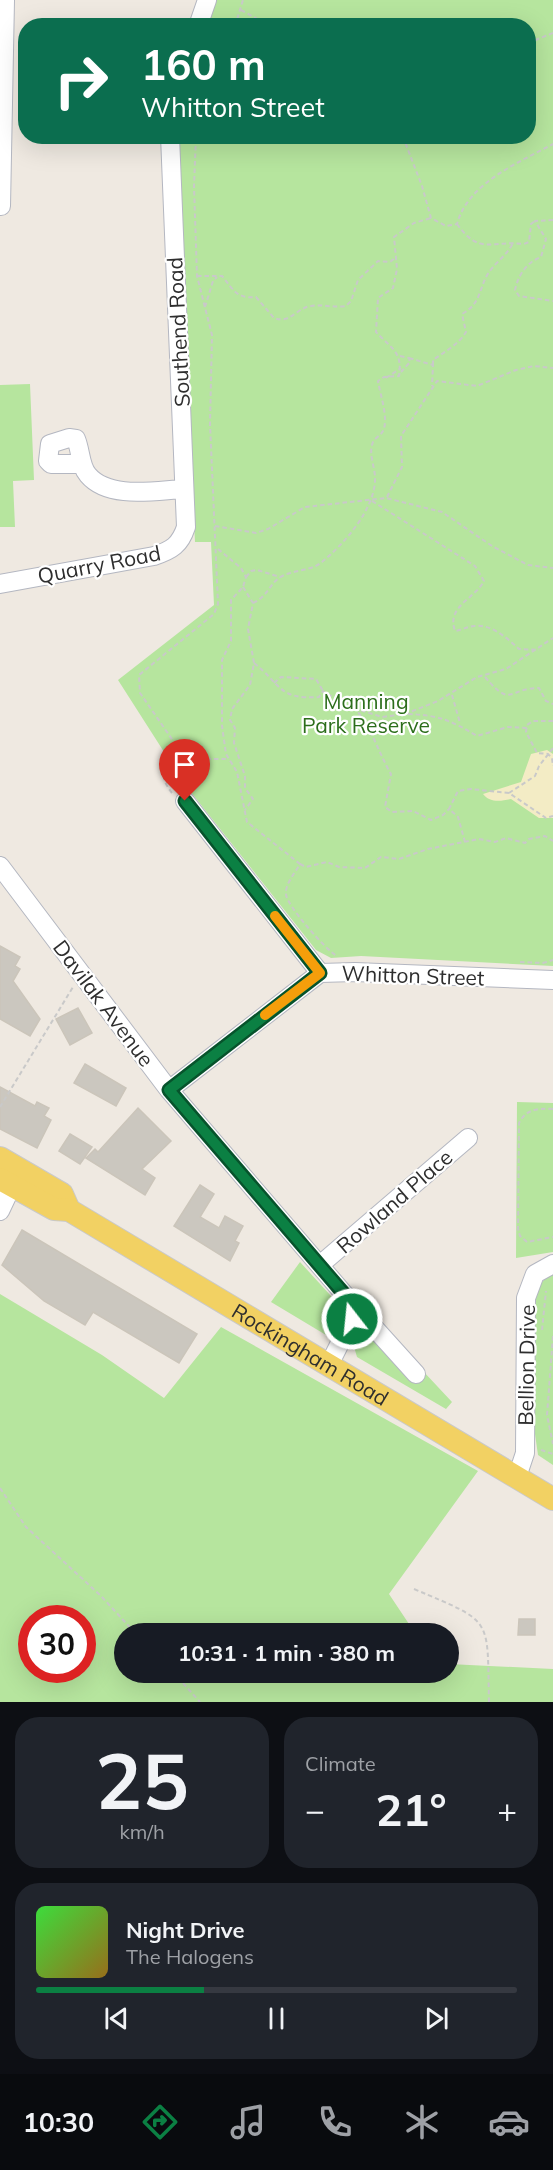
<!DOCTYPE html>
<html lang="en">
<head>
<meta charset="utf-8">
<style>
	body { margin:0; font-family:Mulish,sans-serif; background:#20242c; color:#f1f3f6; height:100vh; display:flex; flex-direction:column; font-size:22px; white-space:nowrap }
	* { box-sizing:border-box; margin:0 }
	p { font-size:20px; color:#9ea1a6 }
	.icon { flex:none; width:33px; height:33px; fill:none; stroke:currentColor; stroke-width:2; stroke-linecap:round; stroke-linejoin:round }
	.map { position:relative; height:1702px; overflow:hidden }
	.drawer { display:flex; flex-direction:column; gap:15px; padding:15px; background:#0d0f14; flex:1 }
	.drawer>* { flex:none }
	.hud { position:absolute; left:18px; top:18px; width:518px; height:126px; border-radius:24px; box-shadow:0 6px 24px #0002; background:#0b6e4f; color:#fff; overflow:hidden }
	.speed { position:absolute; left:18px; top:1605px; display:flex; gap:12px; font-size:30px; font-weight:700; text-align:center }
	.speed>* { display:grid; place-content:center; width:78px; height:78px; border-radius:50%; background:#171b24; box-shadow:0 6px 24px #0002; line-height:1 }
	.speed .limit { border:9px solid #d22; background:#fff; color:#111 }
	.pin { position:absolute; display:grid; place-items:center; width:51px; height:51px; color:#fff; margin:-62px -26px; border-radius:50% 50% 50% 0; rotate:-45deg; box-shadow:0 0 6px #0007 }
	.pin .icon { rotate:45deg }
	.me { position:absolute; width:66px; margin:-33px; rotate:344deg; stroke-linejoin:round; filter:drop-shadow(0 0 4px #0008) }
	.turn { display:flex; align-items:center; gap:21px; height:126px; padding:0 24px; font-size:27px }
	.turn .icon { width:78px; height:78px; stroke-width:2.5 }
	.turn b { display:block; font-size:42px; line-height:51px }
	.big { font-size:45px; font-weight:700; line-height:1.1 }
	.drawer .widget { flex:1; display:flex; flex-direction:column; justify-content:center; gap:9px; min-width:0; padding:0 21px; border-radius:24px; background:#20242c }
	.drawer .dial { align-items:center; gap:0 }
	.dial b { font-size:78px; line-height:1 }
	.song { display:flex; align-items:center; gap:18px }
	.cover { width:72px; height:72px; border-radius:9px; background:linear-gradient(135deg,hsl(120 70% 55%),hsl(40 70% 35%)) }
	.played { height:6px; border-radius:3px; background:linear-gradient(90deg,#0b8043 35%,#363941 35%) }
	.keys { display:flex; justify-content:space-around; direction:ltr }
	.heat { display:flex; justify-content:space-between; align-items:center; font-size:33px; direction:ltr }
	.drawer .tiles { flex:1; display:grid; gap:15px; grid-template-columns:1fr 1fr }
	.widget:last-child { grid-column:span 2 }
	.trip { position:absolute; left:114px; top:1623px; width:345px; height:60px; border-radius:30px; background:#171b24; box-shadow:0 6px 24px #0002; font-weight:700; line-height:60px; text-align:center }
	.menu { display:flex; height:96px; justify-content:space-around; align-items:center; background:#090b0e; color:#9ea1a6 }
	.menu .icon { width:42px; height:42px }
	.menu .on { color:#0b8043 }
	.menu b { font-size:27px; color:#f1f3f6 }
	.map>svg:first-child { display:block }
	.green { fill:#b6e59e; fill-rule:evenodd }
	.sand { fill:#f3ecc5 }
	.building { fill:#cbc7bf; stroke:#cbc5ba; stroke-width:1.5 }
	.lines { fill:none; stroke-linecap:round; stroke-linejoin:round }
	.minor-casing { stroke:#b4b7c1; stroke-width:20 }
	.major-casing { stroke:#c9c9c9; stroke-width:24 }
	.path { stroke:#c9c9c9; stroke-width:2; stroke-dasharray:4.5 3; stroke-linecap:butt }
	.minor { stroke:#fff; stroke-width:18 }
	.major { stroke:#f2d163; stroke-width:22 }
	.route-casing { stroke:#07532c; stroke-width:15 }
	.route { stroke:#0b8043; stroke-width:10 }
	.slow { stroke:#f59e0b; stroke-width:10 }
	.labels { text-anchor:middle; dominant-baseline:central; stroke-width:4.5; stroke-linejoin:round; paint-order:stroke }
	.street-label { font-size:21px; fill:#2e2e2e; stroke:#fff }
	.park-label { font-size:21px; fill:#2c6e1b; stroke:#fff }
</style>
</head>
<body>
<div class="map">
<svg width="553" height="1702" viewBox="0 0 553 1702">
	<rect width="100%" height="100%" fill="#efe9e1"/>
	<path class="green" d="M 216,0 L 553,0 L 553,966 L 361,956 L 331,958 L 316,950 L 190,791 L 180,785 L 172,784 L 168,777 L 173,766 L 118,680 L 214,605 L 211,542 L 195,542 L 176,137 L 528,136 L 528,26 L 207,25 Z
		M 30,384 L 34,480 L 13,481 L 15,527 L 0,527 L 0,385 Z
		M 517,1102 L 553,1103 L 553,1252 L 516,1258 Z
		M 300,1262 L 342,1308 L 326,1335 L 271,1302 Z
		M 553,1271 L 553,1465 L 538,1455 L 532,1413 L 534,1302 L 542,1282 Z
		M 0,1294 L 102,1355 L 164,1398 L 221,1327 L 478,1471 L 389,1594 L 415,1633 L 124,1634 L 124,1672 L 448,1672 L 449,1664 L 553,1669 L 553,1702 L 0,1702 ZM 32,1618 L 82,1618 L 82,1670 L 32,1670 Z
		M 361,1322 L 423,1371 L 452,1402 L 446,1409 L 357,1357 L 352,1340 Z"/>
	<path class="sand" d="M 547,750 L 553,754 L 553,818 L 539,818 L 511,799 C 501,801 490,803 483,794 L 521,782 L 531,754 Z"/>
	<path class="building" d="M 0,946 L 20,957 L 15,966 L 20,969 L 13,981 L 40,1019 L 30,1036 L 0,1019 Z
		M 78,1008 L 92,1033 L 70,1045 L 56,1019 Z
		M 85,1064 L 126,1088 L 116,1106 L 74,1083 Z
		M 0,1087 L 35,1106 L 37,1102 L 49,1108 L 44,1116 L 51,1120 L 37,1148 L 0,1129 Z
		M 138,1108 L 171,1141 L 142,1169 L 155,1178 L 145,1195 L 86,1158 L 95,1149 L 98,1152 Z
		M 70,1134 L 92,1147 L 80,1164 L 59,1151 Z
		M 200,1185 L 214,1194 L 200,1217 L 219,1228 L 225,1216 L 243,1226 L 235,1241 L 239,1243 L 230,1261 L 174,1226 Z
		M 22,1230 L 197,1334 L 179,1363 L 93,1312 L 85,1325 L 44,1301 L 2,1265 Z
		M 519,1619 L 535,1619 L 535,1635 L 518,1635 Z"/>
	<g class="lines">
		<g class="minor-casing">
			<path id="minor" d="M 198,26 L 207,0
				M 1,206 L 5,0
				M 82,464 L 51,464 L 48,461 L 50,444 L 69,438 L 76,439 C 81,451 80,466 88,475 C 109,500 157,490 184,489
				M 0,584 L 154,556 C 172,550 180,545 186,527 L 170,136
				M 185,801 L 320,973
				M 0,866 L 169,1090 L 351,1302 L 352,1319 L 329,1365
				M 169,1090 L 320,973 L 355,972 L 553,980
				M 0,1211 L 17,1175
				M 321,1264 L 468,1138
				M 351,1302 L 416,1374
				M 517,1477 L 525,1453 L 526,1298 L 535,1274 L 553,1264"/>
		</g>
		<g class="major-casing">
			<g id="major">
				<path d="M 0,1158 L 62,1194 L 69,1210"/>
				<path id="s1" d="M 0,1179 L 54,1209 L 69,1210 L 553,1499"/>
			</g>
		</g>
		<path class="path" d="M 241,10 L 270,26
			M 235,26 L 243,0
			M 528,43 L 553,33
			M 406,136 L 405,142 L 422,186 L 431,218 L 446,226 L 457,224 C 468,183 518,163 553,144
			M 553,220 L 535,221 L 546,239 L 541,257 C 527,262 518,275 515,290 L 519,296 L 553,301
			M 457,224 C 480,256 491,240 524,244 L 529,242 L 531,224 L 535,221
			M 197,276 L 222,276 C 233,289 236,299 256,297 L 274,318 C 291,324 296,308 311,306 C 322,304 334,308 346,306 L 351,301 L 358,280 L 378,261 L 390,262 L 395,258
			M 205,307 L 213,281 L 217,277
			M 400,356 L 409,358 L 410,362 L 401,372
			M 409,358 L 433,365 L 432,386
			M 433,365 L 433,360 C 443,353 459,344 466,332 L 462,314 C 482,303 478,289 489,272 C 497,261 507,255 513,243
			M 386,378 L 401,368
			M 387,497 L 402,467 L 401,436 L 437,381 L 477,386 L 516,370 L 534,366 L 553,368
			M 372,501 L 475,566 L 484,581 C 475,599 446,606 455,631 C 461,630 467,627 474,626 C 492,624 507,638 519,649 L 539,650
			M 215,526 L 256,533 L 268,529 L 305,507 L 386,498 L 442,512 L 492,546 L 528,565 L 553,568
			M 218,549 L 241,568 L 246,577 L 243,587 L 231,600 L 231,641 L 222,660 L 222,726 L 226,754 L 237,772 L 247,822 L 300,864 C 295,873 285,884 286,894 C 286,905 327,951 337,956
			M 246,577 L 251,571 L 257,570 L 280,577
			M 243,587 L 253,603 L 248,629 L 254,663 L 250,685 L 232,709 L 230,720 L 235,728 L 234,743 L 245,776 L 245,788 L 253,799 L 245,810
			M 253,603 C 268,596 269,585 279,578 C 292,569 310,572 322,562 C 344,544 376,508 375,478 C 375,466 368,454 373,442 C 375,438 381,435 383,431 C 389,419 380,394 378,381 L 384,377 L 399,376 C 403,352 391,348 376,332 L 378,298 L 393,288 L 397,269 L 394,237 L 414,223 L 431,218
			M 254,663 C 281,684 278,700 319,697 L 323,691 L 347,706 L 382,717 L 405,714 L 438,701 L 477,677 L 506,669 L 553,638
			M 485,677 C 512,709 508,688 539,688 L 546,701 L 553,704
			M 274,683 L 281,677 L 316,679 L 323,691
			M 452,695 L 460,723
			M 353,707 C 369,721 379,754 391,774 L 385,807 L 392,812 L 413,811 L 431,820 L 443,815 L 449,809
			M 408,714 C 439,715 452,721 477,736 L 508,727 L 527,728
			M 553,721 L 533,721 L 527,725 L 526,732 L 537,753 L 548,754 L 552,758 L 553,766
			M 178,749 L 209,759 L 225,759 L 227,757
			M 172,793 C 151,767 179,767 176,745 L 140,693 L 139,675 L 214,614 L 218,604 L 210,424 L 212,335 L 197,276 L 194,186 L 196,136
			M 509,793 L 535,776 L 539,766 L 553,748
			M 465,842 L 458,817 L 449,809 L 458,791 L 471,789 L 509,793 L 546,818 L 553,816
			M 300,864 L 306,867 L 327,862 L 339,867 L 365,868 L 381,857 L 399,859 L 428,849 L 479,839 L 495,842 L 506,838 L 525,843 L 529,839 L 545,836 L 553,841
			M 520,962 L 543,963 L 553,960
			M 0,1107 L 73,987
			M 553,1109 C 538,1108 526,1109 519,1123 L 518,1229 L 520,1236 L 527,1242 L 553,1237
			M 542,1330 L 546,1291
			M 553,1336 L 547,1415 L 553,1444
			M 541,1450 L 553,1454
			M 0,1488 L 26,1527 L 101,1596 L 136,1634
			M 414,1589 C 494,1623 487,1616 489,1702
			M 173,1672 L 200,1702"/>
		<use href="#minor" class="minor"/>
		<use href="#major" class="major"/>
	</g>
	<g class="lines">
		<g class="route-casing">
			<path id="route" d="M 185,801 L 320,973 L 169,1090 L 351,1302 L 352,1319"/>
		</g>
		<use href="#route" class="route"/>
		<path class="slow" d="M 265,1015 L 320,973 L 275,916"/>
	</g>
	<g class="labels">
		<g class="street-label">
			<text transform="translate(178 332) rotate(-93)">Southend Road</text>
			<text transform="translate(99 564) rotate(-11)">Quarry Road</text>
			<text transform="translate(413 975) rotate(2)">Whitton Street</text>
			<text transform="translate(104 1003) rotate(53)">Davilak Avenue</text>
			<text transform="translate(394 1201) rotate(-41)">Rowland Place</text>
			<text stroke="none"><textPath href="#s1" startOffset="358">Rockingham Road</textPath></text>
			<text transform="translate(526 1365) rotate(-89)">Bellion Drive</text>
		</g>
		<g class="park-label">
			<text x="366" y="701">Manning<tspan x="366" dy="24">Park Reserve</tspan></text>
		</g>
	</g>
</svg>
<div class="speed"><div class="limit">30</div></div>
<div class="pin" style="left:185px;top:801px;background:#d93025"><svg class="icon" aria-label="arrive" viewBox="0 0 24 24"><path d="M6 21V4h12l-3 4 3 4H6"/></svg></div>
<svg class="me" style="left:352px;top:1319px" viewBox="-20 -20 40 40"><circle r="17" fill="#0b8043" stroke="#fff" stroke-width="3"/><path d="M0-11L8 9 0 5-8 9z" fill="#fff"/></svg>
<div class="trip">10:31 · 1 min · 380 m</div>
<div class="hud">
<div class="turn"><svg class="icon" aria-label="right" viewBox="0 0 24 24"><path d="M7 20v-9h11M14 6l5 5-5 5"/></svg><div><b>160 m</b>Whitton Street</div></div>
</div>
</div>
<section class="drawer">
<div class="tiles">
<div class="widget dial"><b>25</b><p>km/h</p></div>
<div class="widget"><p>Climate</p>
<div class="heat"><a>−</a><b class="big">21°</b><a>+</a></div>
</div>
<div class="widget">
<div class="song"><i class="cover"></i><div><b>Night Drive</b><p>The Halogens</p></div></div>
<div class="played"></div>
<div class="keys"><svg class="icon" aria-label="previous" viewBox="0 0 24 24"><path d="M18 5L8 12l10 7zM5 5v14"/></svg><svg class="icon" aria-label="pause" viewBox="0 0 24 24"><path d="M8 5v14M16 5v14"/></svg><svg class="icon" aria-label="next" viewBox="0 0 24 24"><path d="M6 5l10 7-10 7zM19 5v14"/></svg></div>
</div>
</div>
</section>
<nav class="menu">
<b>10:30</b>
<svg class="icon on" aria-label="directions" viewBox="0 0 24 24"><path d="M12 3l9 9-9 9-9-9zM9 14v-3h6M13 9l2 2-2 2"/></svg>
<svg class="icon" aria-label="music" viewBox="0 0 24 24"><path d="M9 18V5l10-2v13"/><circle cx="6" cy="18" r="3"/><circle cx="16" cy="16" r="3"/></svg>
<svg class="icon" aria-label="phone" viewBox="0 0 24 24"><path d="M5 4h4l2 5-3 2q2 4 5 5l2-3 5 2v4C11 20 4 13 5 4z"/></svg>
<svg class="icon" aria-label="climate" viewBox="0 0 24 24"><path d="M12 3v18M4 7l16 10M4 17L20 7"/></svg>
<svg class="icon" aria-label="car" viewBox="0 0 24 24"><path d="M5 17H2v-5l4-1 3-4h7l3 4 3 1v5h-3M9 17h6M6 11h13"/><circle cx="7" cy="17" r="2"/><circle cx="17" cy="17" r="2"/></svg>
</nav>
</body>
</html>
